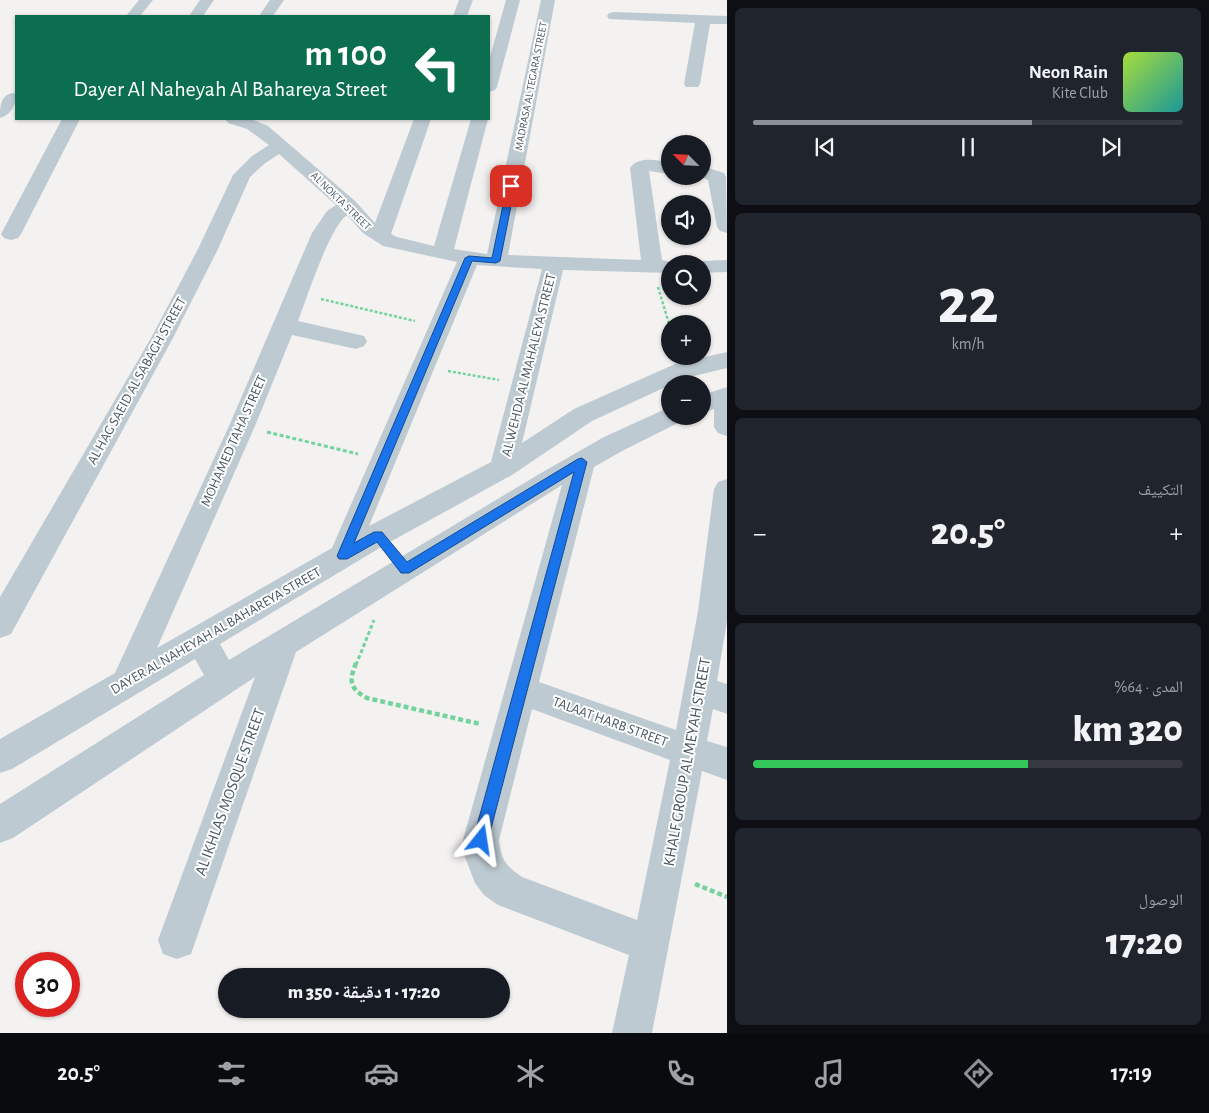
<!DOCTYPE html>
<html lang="ar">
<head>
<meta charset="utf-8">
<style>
	body { margin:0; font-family:"Alegreya Sans","Noto Naskh Arabic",sans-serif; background:#20242c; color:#f1f3f6; direction:rtl; height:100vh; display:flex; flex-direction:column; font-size:19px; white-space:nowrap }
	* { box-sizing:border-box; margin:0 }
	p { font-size:16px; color:#9ea1a6 }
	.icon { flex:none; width:28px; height:28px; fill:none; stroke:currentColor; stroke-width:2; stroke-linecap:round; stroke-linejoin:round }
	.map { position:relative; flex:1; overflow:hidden; direction:ltr }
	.panel { display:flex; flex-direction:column; gap:8px; padding:8px; background:#0d0f14; width:482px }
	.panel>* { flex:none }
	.top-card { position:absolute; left:15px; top:15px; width:475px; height:105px; border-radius:0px; box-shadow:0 1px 4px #0004; direction:rtl; background:#0b6e4f; color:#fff; overflow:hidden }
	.needle { width:32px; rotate:294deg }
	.fabs { position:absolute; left:661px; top:135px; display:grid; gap:10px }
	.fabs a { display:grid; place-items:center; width:50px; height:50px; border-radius:50%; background:#171b24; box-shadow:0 1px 4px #0004; font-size:25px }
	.speed { position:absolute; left:15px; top:952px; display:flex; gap:10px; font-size:25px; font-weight:700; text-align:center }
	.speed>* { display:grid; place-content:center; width:65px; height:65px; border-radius:50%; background:#171b24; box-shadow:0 1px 4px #0004; line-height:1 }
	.speed .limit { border:8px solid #d22; background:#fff; color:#111 }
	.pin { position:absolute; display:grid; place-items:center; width:42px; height:42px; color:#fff; margin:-21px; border-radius:10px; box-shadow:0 2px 8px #0006 }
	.me { position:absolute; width:55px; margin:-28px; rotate:15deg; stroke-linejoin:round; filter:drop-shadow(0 0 4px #0008) }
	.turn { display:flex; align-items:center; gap:18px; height:105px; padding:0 20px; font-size:22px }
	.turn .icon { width:65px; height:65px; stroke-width:2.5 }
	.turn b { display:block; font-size:35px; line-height:42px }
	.big { font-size:38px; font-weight:800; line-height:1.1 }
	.panel .tile { flex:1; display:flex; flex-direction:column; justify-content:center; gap:8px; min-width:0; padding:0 18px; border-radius:8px; background:#20242c }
	.panel .dial { align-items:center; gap:0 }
	.dial b { font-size:65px; line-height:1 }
	.song { display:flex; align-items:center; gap:15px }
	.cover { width:60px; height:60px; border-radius:8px; background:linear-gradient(135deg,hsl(80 70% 55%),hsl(180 70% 35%)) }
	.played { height:5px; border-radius:2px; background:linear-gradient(90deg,#8c9099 65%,#363941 65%) }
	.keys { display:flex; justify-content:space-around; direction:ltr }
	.heat { display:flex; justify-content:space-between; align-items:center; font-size:28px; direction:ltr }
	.charge { height:8px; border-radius:4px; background:linear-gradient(90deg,#34c759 64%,#363941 0) }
	.trip { position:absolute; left:218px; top:968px; width:292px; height:50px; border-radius:25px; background:#171b24; box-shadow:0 1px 4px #0004; font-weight:800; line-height:50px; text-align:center; direction:rtl }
	.tabs { display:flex; height:80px; justify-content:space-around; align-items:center; background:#090b0e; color:#9ea1a6 }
	.tabs .icon { width:35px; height:35px }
	.tabs .active { color:#8c9099 }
	.tabs b { font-size:22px; color:#f1f3f6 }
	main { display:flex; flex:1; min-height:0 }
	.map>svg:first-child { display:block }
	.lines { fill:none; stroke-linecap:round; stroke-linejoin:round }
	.path-far2 { stroke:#74d39c; stroke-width:2.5; stroke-dasharray:3 2; stroke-linecap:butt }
	.path-far1 { stroke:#74d39c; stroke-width:3; stroke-dasharray:4 2.5; stroke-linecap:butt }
	.path { stroke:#74d39c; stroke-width:4.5; stroke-dasharray:5 3; stroke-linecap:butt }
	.minor { fill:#becad1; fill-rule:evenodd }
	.route { fill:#1a73e8; stroke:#114b97 }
	.labels { text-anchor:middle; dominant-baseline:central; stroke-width:4; stroke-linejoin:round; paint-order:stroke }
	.far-street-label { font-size:11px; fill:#485760; stroke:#fff }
	.street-label { font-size:14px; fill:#485760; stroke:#fff }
	.near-street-label { font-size:16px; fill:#485760; stroke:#fff }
</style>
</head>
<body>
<main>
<section class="panel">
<div class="tile">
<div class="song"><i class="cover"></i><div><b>Neon Rain</b><p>Kite Club</p></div></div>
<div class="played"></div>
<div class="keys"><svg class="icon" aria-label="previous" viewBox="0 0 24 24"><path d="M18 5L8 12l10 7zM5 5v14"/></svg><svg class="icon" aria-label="pause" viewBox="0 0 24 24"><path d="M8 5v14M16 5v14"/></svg><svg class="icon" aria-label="next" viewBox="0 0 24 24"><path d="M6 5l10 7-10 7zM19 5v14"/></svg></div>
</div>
<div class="tile dial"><b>22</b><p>km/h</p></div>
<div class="tile"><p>التكييف</p>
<div class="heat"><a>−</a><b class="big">20.5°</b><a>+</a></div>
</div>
<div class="tile"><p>المدى · 64%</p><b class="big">320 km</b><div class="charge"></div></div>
<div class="tile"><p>الوصول</p><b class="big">17:20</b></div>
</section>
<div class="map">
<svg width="727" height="1033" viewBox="0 0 727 1033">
	<rect width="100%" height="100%" fill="#f4f1f1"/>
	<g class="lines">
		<path class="path-far2" d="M 658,287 L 670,327
			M 321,299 L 415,321
			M 448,371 L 499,380"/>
		<path class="path-far1" d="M 267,432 L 358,454
			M 356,665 L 374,620"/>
		<path class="path" d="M 356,663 C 349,681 349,688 367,698 L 480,724
			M 695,884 L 727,897"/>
		<path class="minor" d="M 139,0 L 153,0 L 140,16 L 126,16 Z
			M 200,0 L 214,0 L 203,16 L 189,16 Z
			M 270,0 L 284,0 L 273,16 L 259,16 Z
			M 459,0 L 473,0 L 467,16 L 453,16 Z
			M 506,0 L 520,0 L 497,87 L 495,90 L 489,92 L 489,60 Z
			M 541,0 L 555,0 L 508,255 L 641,260 L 630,168 C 639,155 657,161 670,162 L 670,174 L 649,171 L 662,260 L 678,264 L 670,264 L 670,273 L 563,270 L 522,443 L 574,409 L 675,364 L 727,352 L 727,368 L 690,377 L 670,384 L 670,385 L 592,421 L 512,475 L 388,543 L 220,644 L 229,660 L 541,473 L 604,437 L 670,407 L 670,416 L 683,416 L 680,422 L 622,451 L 594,467 L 539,682 L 676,730 L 698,611 L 714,489 L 718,482 L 727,479 L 727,621 L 717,681 L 727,684 L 727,714 L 713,709 L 707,741 L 727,747 L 727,780 L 702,771 L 652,1033 L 612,1033 L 629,955 L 498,905 L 484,895 L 475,883 L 465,857 L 463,840 L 562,485 L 296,652 L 191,954 L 177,959 L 163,954 L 158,940 L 255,677 L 13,838 L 0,843 L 0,804 L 204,675 L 195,659 L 12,769 L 0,773 L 0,739 L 115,673 L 229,426 L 312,233 L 327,211 L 336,205 L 279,154 L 264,164 L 250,177 L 218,249 L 173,338 L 11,634 L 0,638 L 0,597 L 151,338 L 198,249 L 233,175 L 252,156 L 269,145 L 247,129 L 228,123 L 225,119 L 251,119 L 268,126 L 355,201 L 375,223 L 414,119 L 431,119 L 391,234 L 397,237 L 434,246 L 471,119 L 488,119 L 454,249 L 487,254 ZM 347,215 L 363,233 L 383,246 L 457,262 L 332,548 L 157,648 L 255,426 L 292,335 L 356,349 L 364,346 L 367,341 L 364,336 L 298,321 C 307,298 329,228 347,215 ZM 477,265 L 542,269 L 491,462 L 369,526 ZM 532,709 L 670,760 L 637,920 L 522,877 C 506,866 501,860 499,840 Z
			M 614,12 L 727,16 L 727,24 L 710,24 L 700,84 L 698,87 L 686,87 L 684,84 L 695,23 L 609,19 L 607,16 L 609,13 Z
			M 12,93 L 16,94 C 16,105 11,115 0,118 C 0,107 0,96 12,93 Z
			M 62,119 L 80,119 L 21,234 L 18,238 L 11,240 L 4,238 L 1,234 Z
			M 702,166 L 724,173 L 726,177 L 727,233 L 720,231 L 717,227 L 708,180 L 699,176 L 702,176 Z
			M 727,260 L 727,272 L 702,273 L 702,264 L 694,264 L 702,261 Z
			M 727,387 L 727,436 L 718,433 L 714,427 L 714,409 L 702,413 L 702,395 Z"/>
	</g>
	<path class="route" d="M 511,184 L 515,186 L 500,261 L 496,263 L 472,261 L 354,543 L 374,532 L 382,532 L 407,562 L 578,459 L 582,458 L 587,462 L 488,840 L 486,846 L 481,848 L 475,846 L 473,840 L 574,472 L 409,573 L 401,573 L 377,542 L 347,559 L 339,559 L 337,556 L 465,258 L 469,256 L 492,258 L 507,186 Z"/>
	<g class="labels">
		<g class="far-street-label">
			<text transform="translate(531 86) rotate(-79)">MADRASA AL TEGARA STREET</text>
			<text transform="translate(341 201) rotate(44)">AL NOKTA STREET</text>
		</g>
		<g class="street-label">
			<text transform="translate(529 365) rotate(-76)">AL WEHDA AL MAHALEYA STREET</text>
			<text transform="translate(137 381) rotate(-61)">AL HAG SAEID AL SABAGH STREET</text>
			<text transform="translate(234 441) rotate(-66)">MOHAMED TAHA STREET</text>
			<text transform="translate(216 631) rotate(-30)">DAYER AL NAHEYAH AL BAHAREYA STREET</text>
			<text transform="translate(610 722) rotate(20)">TALAAT HARB STREET</text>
		</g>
		<g class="near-street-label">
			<text transform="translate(687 762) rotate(-80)">KHALF GROUP AL MEYAH STREET</text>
			<text transform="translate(230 792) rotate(-70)">AL IKHLAS MOSQUE STREET</text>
		</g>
	</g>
</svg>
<div class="fabs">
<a><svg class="needle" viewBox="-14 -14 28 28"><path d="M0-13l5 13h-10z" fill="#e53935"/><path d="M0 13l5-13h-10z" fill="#9ea1a6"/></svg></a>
<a><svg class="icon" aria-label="sound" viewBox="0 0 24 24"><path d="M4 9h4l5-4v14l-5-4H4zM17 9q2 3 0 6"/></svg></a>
<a><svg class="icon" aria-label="search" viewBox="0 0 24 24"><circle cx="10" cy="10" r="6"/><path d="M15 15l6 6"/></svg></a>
<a>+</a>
<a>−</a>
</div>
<div class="speed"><div class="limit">30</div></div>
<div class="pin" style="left:511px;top:186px;background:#d93025"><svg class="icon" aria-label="arrive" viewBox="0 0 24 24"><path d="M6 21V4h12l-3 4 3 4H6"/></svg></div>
<svg class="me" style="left:481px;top:840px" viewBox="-20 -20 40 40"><path d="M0-17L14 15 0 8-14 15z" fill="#1a73e8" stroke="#fff" stroke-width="4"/></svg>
<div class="trip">17:20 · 1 دقيقة · 350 m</div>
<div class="top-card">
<div class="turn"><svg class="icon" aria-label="left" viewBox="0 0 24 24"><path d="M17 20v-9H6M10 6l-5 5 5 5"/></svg><div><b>100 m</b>Dayer Al Naheyah Al Bahareya Street</div></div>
</div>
</div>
</main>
<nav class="tabs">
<b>17:19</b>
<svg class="icon active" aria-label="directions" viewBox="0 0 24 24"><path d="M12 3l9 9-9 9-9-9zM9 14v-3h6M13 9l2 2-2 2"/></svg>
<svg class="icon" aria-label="music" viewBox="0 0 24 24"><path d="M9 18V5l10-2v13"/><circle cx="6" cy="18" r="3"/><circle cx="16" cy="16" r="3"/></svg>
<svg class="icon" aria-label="phone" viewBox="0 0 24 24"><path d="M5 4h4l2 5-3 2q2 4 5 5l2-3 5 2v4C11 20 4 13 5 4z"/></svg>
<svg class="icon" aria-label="climate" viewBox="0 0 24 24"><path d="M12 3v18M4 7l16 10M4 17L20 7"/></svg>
<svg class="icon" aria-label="car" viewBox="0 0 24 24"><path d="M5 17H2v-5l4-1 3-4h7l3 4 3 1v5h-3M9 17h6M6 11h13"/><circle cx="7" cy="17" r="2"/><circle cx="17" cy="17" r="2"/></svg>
<svg class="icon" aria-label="filters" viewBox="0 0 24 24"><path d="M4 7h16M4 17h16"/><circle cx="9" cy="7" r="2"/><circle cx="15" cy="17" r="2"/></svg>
<b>20.5°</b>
</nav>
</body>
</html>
